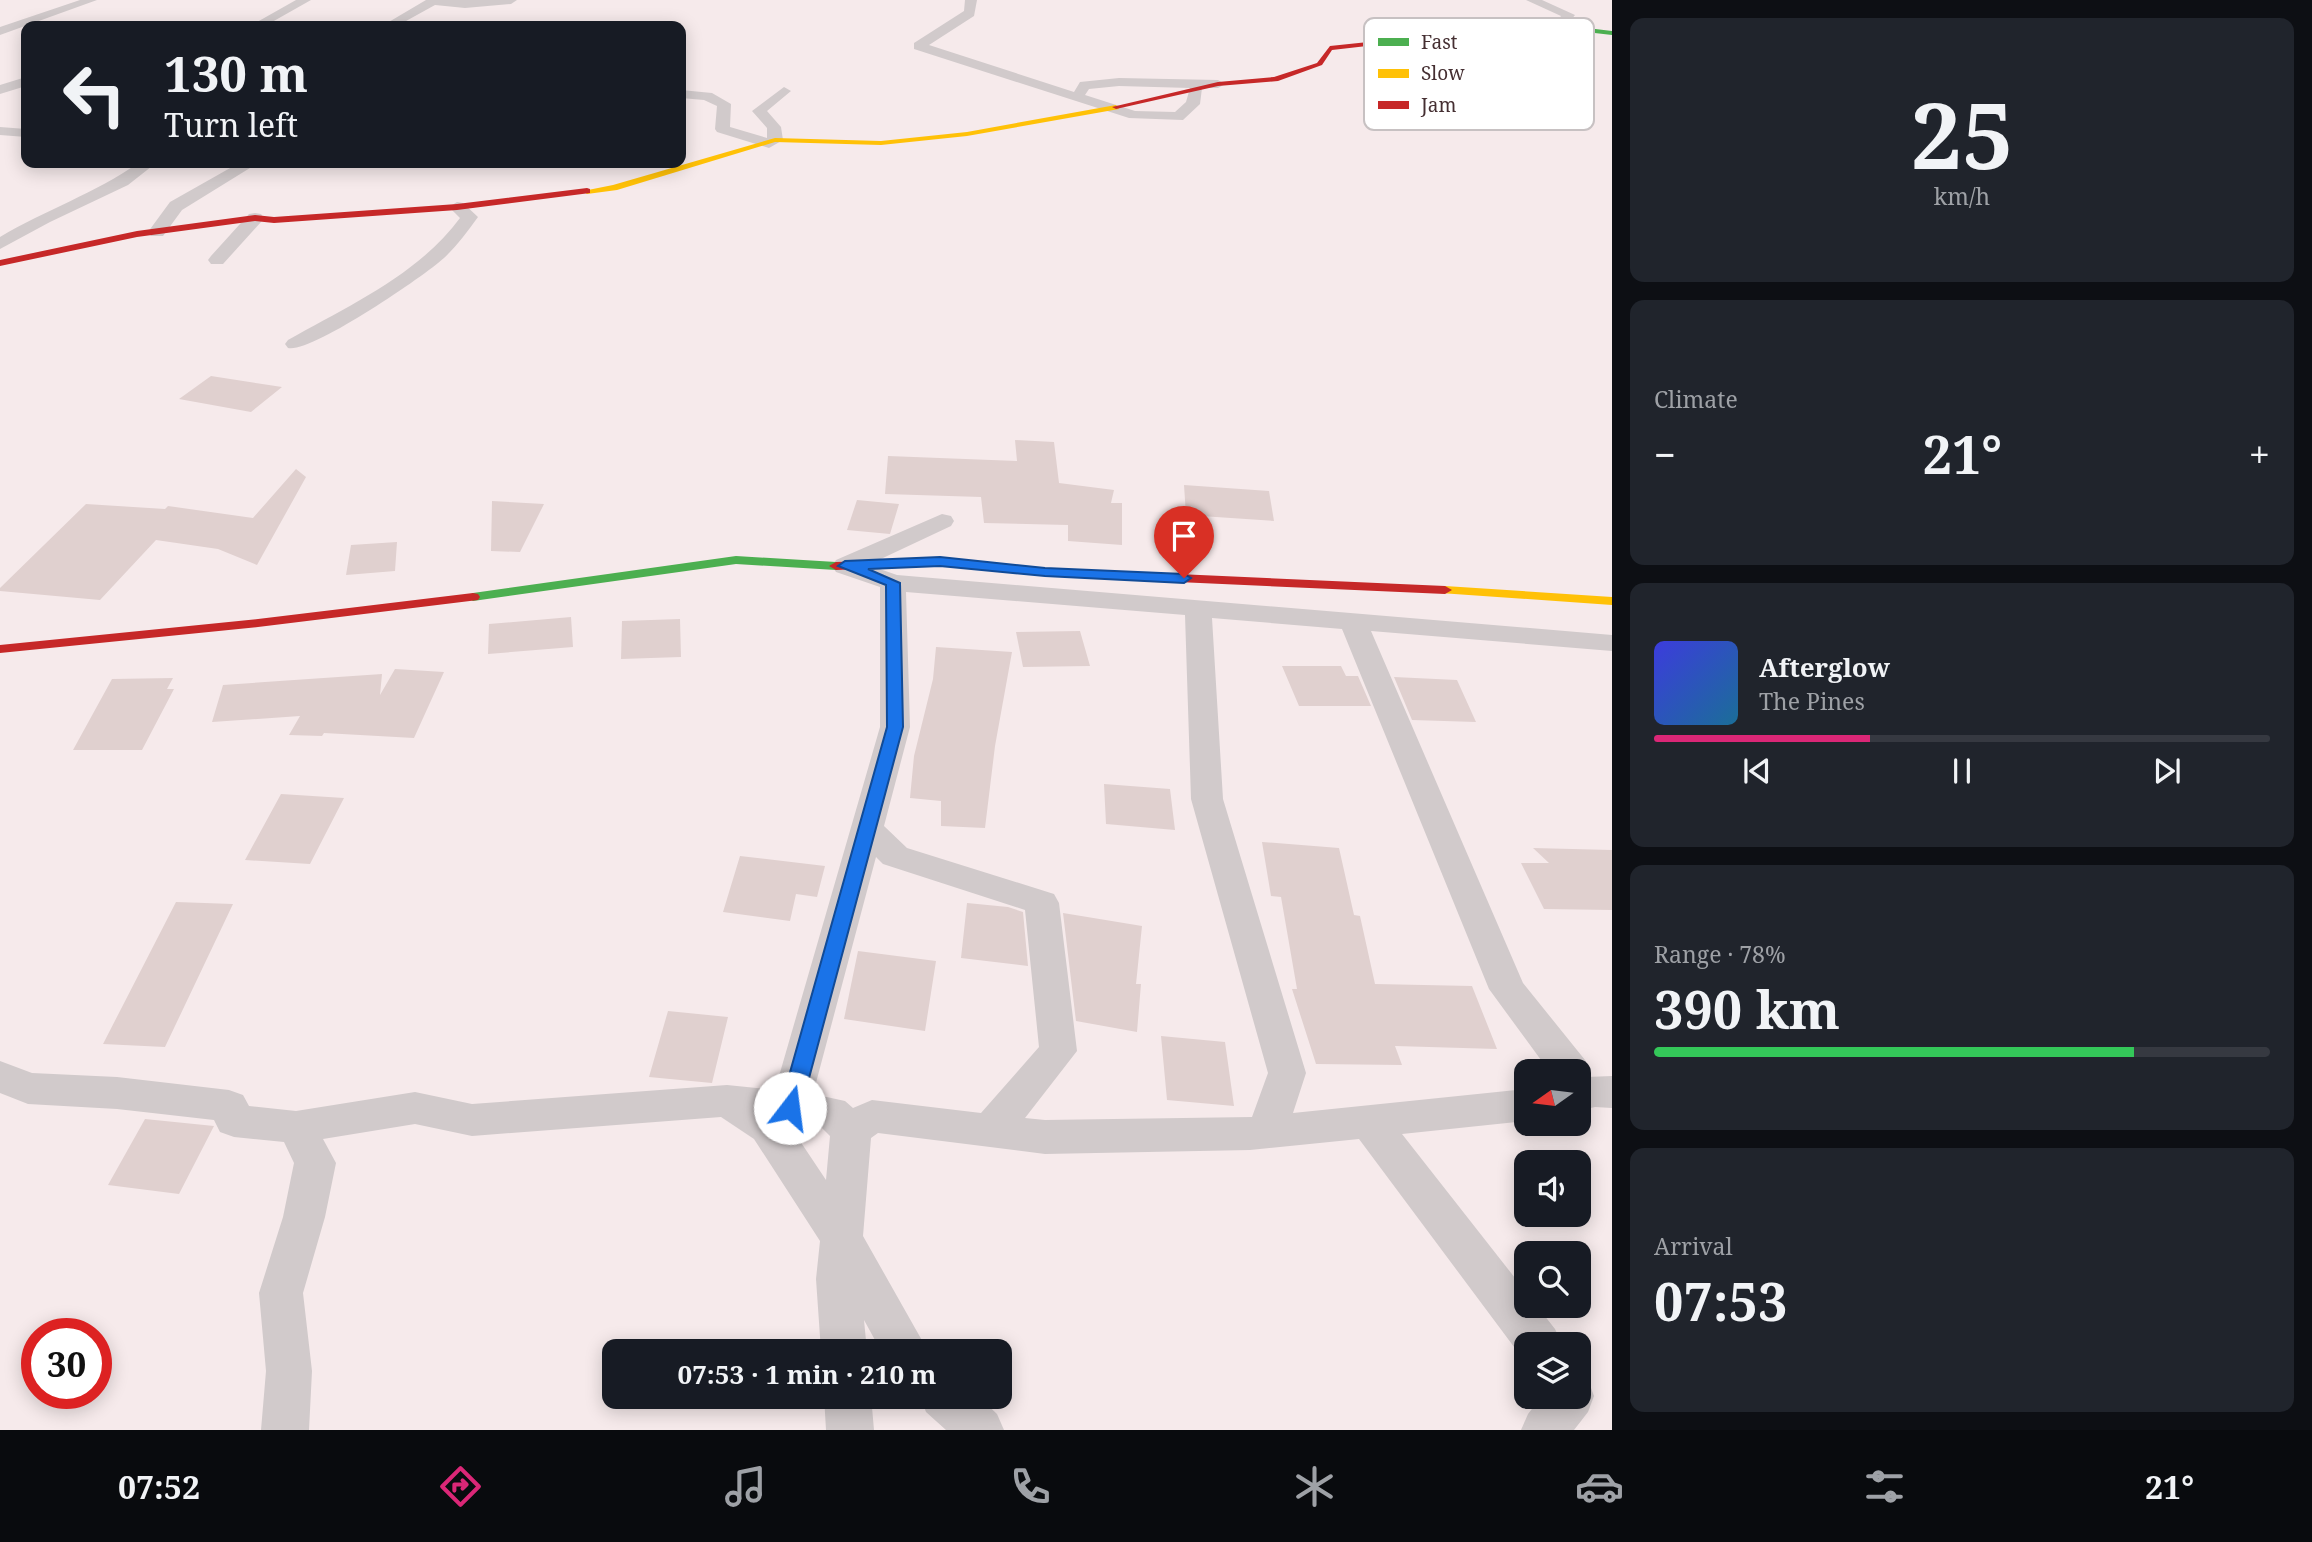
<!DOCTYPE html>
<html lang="en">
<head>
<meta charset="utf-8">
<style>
	body { margin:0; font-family:"Noto Serif",serif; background:#20242c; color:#f1f3f6; height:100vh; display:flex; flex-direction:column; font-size:26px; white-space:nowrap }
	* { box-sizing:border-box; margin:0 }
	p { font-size:23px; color:#9ea1a6 }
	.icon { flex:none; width:38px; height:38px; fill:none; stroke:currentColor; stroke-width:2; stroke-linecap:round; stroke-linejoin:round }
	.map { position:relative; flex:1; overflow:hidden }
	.panel { display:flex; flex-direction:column; gap:18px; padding:18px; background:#0d0f14; width:700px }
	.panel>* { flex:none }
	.guide { position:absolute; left:21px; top:21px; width:665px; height:147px; border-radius:14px; box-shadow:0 4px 18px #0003; background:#171b24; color:#f1f3f6; overflow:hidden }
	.needle { width:46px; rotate:256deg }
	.buttons { position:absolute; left:1514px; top:1059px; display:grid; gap:14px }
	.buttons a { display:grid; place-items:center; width:77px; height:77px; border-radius:14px; background:#171b24; box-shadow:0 4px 18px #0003; font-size:35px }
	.speed { position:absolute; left:21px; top:1318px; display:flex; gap:14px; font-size:35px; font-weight:700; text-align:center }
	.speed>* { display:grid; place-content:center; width:91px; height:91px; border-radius:50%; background:#171b24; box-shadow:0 4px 18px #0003; line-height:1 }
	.speed .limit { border:10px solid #d22; background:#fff; color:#111 }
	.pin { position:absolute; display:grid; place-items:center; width:60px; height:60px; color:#fff; margin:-72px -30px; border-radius:50% 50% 50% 0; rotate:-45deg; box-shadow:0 0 7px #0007 }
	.pin .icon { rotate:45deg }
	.me { position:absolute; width:77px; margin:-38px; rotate:15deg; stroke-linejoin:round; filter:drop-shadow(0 0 5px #0008) }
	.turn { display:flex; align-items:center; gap:24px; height:147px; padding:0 28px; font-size:32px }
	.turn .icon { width:91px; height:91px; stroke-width:2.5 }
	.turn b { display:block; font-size:49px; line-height:60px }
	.big { font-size:52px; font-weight:700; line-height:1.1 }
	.panel .card { flex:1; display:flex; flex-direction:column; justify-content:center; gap:10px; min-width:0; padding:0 24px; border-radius:14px; background:#20242c }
	.panel .dial { align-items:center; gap:0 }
	.dial b { font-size:91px; line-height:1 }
	.song { display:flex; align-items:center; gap:21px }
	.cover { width:84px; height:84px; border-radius:10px; background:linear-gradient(135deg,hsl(240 70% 55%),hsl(200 70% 35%)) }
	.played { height:7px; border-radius:4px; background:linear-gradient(90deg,#db2777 35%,#363941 35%) }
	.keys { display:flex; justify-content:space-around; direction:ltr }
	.heat { display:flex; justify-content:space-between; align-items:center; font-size:38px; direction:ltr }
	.charge { height:10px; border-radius:5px; background:linear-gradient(90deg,#34c759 78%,#363941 0) }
	.trip { position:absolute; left:602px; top:1339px; width:410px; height:70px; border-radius:14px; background:#171b24; box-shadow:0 4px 18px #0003; font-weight:700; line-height:70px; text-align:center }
	.tabs { display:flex; height:112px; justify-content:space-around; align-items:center; background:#090b0e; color:#9ea1a6 }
	.tabs .icon { width:49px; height:49px }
	.tabs .on { color:#db2777 }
	.tabs b { font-size:32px; color:#f1f3f6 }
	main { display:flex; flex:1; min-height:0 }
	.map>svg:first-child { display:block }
	.building { fill:#e0d0cf }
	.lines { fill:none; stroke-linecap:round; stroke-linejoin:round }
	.street { fill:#d1cacb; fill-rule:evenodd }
	.fast { fill:#4caf50; fill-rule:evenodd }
	.slow { fill:#ffc107; fill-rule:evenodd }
	.jam { fill:#c62828; fill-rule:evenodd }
	.route { fill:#1a73e8; stroke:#114b97; stroke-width:2 }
	.key { fill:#fff; stroke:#c7c1c2; stroke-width:2 }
	.key-label { font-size:19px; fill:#452f32 }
</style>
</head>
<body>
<main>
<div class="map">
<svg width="1612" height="1430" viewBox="0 0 1612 1430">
	<rect width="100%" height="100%" fill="#f6eaeb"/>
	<path class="building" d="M 211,376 L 282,387 L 251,412 L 179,399 Z
		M 1015,440 L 1054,442 L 1059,483 L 1114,490 L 1111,503 L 1122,503 L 1122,545 L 1068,541 L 1068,525 L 984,523 L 981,497 L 885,494 L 888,456 L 1017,461 Z
		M 296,469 L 306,477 L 257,565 L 218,549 L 156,540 L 100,600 L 0,591 L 0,588 L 86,504 L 165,509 L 168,506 L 253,518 Z
		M 1184,485 L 1269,491 L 1274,521 L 1186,515 Z
		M 857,500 L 899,504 L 890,534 L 847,530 Z
		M 492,501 L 544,504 L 520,552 L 491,551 Z
		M 397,542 L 395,571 L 346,575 L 351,545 Z
		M 571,617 L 573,647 L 488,654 L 489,624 Z
		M 680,619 L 681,657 L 621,659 L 622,621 Z
		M 1080,631 L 1090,666 L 1023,667 L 1016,632 Z
		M 936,647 L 1012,652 L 995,746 L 985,828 L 941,826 L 941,801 L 910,798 L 914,756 L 933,679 Z
		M 1282,666 L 1341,666 L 1346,676 L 1358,676 L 1371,706 L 1299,706 Z
		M 395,669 L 444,672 L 414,738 L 324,733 L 322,736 L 289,735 L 300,716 L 212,722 L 223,685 L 382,674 L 380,695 Z
		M 1394,677 L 1457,680 L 1476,722 L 1412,720 Z
		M 173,678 L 167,689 L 174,689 L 142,750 L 73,750 L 112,679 Z
		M 1104,784 L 1170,789 L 1175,830 L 1106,824 Z
		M 281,794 L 344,798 L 310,864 L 245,860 Z
		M 1262,842 L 1339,848 L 1354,915 L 1360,916 L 1375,984 L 1472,986 L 1497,1049 L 1395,1046 L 1402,1065 L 1316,1064 L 1292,989 L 1297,989 L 1281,897 L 1271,896 Z
		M 1533,848 L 1612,850 L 1612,910 L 1544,909 L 1521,863 L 1549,863 Z
		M 740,856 L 825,866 L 817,897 L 796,894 L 790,921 L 723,912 Z
		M 176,902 L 233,904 L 165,1047 L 103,1044 Z
		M 967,903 L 1008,907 L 1023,912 L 1028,966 L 961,958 Z
		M 1063,913 L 1142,926 L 1136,984 L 1141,984 L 1137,1032 L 1076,1021 Z
		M 858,951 L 936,961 L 925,1031 L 844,1019 Z
		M 668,1011 L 728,1017 L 712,1083 L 649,1077 Z
		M 1161,1036 L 1225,1042 L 1234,1106 L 1167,1100 Z
		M 145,1119 L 214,1126 L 179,1194 L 108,1185 Z"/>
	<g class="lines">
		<path class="street" d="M 80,0 L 97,0 L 0,35 L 0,27 Z
			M 296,0 L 311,0 L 265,26 L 250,26 Z
			M 426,0 L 517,0 L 511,4 L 465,8 L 435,5 L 397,26 L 382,26 Z
			M 965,0 L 977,0 L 974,16 L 929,45 L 1074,92 L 1080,82 L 1119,78 L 1218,80 L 1225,84 L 1218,88 L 1202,88 L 1200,104 L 1183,120 L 1129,118 L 914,49 L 914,43 L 964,11 ZM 1119,86 L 1190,88 L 1186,102 L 1175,112 L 1135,111 L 1085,95 L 1089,89 Z
			M 1526,0 L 1542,0 L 1575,15 L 1566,26 L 1558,26 L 1556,23 L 1561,16 Z
			M 26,77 L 26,86 L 0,94 L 0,85 Z
			M 784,87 L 791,91 L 767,111 L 781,127 L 783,140 L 769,148 L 717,132 L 715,129 L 717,106 L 704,100 L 681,98 L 681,90 L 712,93 L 731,104 L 730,127 L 767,138 L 767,128 L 752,111 Z
			M 0,127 L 26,129 L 26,137 L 0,135 Z
			M 138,163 L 156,163 L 128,185 L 50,222 L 0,249 L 0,237 C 45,210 96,193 138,163 Z
			M 239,163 L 258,163 L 182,210 L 163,236 L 151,236 L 148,232 L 170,202 Z
			M 457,202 L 463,203 L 478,217 C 467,232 457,246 444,258 C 423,277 310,354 288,348 L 285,344 L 288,340 C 348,306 418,275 460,218 L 449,207 Z
			M 255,213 L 261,214 L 264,218 L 261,222 L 223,264 L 211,264 L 208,260 L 211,256 L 249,214 Z
			M 942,514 L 951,516 L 954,521 L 951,526 L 868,565 L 897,575 L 1612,635 L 1612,651 L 1371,631 L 1523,983 L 1585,1060 L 1590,1071 L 1587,1077 L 1612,1076 L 1612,1108 L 1595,1107 L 1578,1111 L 1578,1071 L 1549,1071 L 1489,989 L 1342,629 L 1212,618 L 1223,799 L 1306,1073 L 1293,1113 L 1526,1089 L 1526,1121 L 1402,1134 L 1526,1292 L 1526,1306 L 1537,1306 L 1555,1329 L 1562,1344 L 1526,1344 L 1526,1360 L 1523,1359 L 1359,1139 L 1250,1150 L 1045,1154 L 878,1133 L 871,1138 L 863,1236 L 928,1351 L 881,1351 L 864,1320 L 867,1351 L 821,1351 L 816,1279 L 820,1241 L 754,1139 L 721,1117 L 472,1136 L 415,1124 L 323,1139 L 336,1163 L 325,1217 L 303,1293 L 312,1371 L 309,1430 L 261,1430 L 266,1371 L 259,1293 L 283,1217 L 294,1163 L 284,1142 L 234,1137 L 220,1132 L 214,1120 L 117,1109 L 28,1104 L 0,1093 L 0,1061 L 32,1073 L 117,1077 L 229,1090 L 243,1095 L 249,1106 L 296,1111 L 415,1092 L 472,1104 L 727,1085 L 775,1090 L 880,727 L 880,587 L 836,572 L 832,566 L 836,560 ZM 906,592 L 1185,615 L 1191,799 L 1268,1073 L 1252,1117 L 1045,1120 L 1025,1118 L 1077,1051 L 1059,903 L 1054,894 L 907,848 L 884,826 L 910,727 ZM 876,857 L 883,864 L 1025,910 L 1039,1047 L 981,1113 L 872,1100 L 853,1108 L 845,1101 L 813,1094 ZM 788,1123 L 821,1127 L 830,1136 L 826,1180 Z
			M 1578,1377 L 1588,1380 L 1594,1396 L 1588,1412 L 1574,1430 L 1521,1430 L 1528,1414 L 1542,1396 L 1578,1396 Z
			M 824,1396 L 871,1396 L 874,1430 L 826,1430 Z
			M 920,1396 L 978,1396 L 997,1414 L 1004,1430 L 946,1430 L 926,1412 Z"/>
		<path class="fast" d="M 1562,21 L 1587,28 L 1612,31 L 1612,35 L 1586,32 L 1562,25 L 1435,39 L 1432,37 Z
			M 736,556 L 836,562 L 843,566 L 836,570 L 736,564 L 473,601 L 466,597 L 473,593 Z"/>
		<path class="slow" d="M 1116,105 L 1119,109 L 967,136 L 881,145 L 775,142 L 617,190 L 587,194 L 583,191 L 613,185 L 775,138 L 881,141 L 967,132 Z
			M 1445,586 L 1612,597 L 1612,605 L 1440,593 L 1438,590 Z"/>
		<path class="jam" d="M 1435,35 L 1437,38 L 1332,50 L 1322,65 L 1278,81 L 1218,86 L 1116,109 L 1112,107 L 1218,82 L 1274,77 L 1317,63 L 1330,46 Z
			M 587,188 L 590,189 L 590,193 L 457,210 L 274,223 L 255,221 L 137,237 L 0,266 L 0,260 L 137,231 L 255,215 L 274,217 L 457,204 Z
			M 940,558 L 1045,568 L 1445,586 L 1452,590 L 1445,594 L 1045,576 L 940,566 L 836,570 L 829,566 L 836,562 Z
			M 473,593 L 478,594 L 480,597 L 478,600 L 258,627 L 0,653 L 0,645 L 258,619 Z"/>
	</g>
	<path class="route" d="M 940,557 L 1045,568 L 1184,574 L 1191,578 L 1184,583 L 1045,576 L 940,566 L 868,569 L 900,583 L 903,727 L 801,1108 L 798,1114 L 790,1116 L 783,1114 L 780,1108 L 887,727 L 886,585 L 838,566 L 845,561 Z"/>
	<rect x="1364" y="18" width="230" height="112" rx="10" class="key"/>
	<rect x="1378" y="38" width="31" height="8" fill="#4caf50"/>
	<rect x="1378" y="69" width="31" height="9" fill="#ffc107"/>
	<rect x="1378" y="101" width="31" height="8" fill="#c62828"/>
	<g class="key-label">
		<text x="1421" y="49">Fast</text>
		<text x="1421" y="80">Slow</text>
		<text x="1421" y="112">Jam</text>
	</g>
</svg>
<div class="buttons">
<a><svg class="needle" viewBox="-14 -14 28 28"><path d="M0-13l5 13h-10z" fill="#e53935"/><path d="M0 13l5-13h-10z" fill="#9ea1a6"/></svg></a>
<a><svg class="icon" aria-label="sound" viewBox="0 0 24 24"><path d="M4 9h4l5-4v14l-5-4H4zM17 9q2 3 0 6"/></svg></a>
<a><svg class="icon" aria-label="search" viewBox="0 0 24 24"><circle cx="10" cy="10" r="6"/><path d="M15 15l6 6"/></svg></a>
<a><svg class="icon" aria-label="layers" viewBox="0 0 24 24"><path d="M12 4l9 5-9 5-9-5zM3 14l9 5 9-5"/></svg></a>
</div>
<div class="speed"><div class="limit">30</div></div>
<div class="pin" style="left:1184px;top:578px;background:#d93025"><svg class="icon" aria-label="arrive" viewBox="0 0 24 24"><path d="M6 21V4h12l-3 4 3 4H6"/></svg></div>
<svg class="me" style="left:790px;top:1108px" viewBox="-20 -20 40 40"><circle r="19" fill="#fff"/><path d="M0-13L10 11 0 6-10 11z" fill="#1a73e8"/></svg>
<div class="trip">07:53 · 1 min · 210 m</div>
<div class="guide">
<div class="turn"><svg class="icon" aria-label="left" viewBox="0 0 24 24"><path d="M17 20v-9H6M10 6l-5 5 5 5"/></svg><div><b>130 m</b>Turn left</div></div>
</div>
</div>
<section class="panel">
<div class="card dial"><b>25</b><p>km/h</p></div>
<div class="card"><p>Climate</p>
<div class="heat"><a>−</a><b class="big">21°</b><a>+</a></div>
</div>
<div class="card">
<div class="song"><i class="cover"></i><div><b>Afterglow</b><p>The Pines</p></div></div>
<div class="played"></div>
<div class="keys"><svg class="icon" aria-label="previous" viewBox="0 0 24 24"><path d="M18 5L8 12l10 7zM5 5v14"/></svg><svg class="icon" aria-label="pause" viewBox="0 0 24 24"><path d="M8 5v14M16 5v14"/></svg><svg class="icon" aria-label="next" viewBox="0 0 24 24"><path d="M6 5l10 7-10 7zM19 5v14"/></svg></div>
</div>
<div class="card"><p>Range · 78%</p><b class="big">390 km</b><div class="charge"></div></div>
<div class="card"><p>Arrival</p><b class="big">07:53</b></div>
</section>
</main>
<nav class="tabs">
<b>07:52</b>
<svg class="icon on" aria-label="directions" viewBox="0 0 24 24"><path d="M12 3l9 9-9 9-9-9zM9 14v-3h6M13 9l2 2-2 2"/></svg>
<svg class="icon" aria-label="music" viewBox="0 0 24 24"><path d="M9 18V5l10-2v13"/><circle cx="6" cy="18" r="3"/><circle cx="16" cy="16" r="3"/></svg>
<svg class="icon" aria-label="phone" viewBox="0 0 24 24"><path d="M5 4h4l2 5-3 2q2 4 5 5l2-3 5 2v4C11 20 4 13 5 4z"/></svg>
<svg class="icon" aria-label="climate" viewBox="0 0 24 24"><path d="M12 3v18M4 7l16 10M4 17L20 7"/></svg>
<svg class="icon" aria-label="car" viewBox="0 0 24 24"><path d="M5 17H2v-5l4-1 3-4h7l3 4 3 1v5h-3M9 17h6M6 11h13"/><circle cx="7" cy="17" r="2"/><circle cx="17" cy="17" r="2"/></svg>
<svg class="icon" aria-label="filters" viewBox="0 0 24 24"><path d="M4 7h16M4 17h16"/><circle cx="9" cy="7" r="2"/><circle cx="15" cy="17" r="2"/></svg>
<b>21°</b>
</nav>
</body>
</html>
